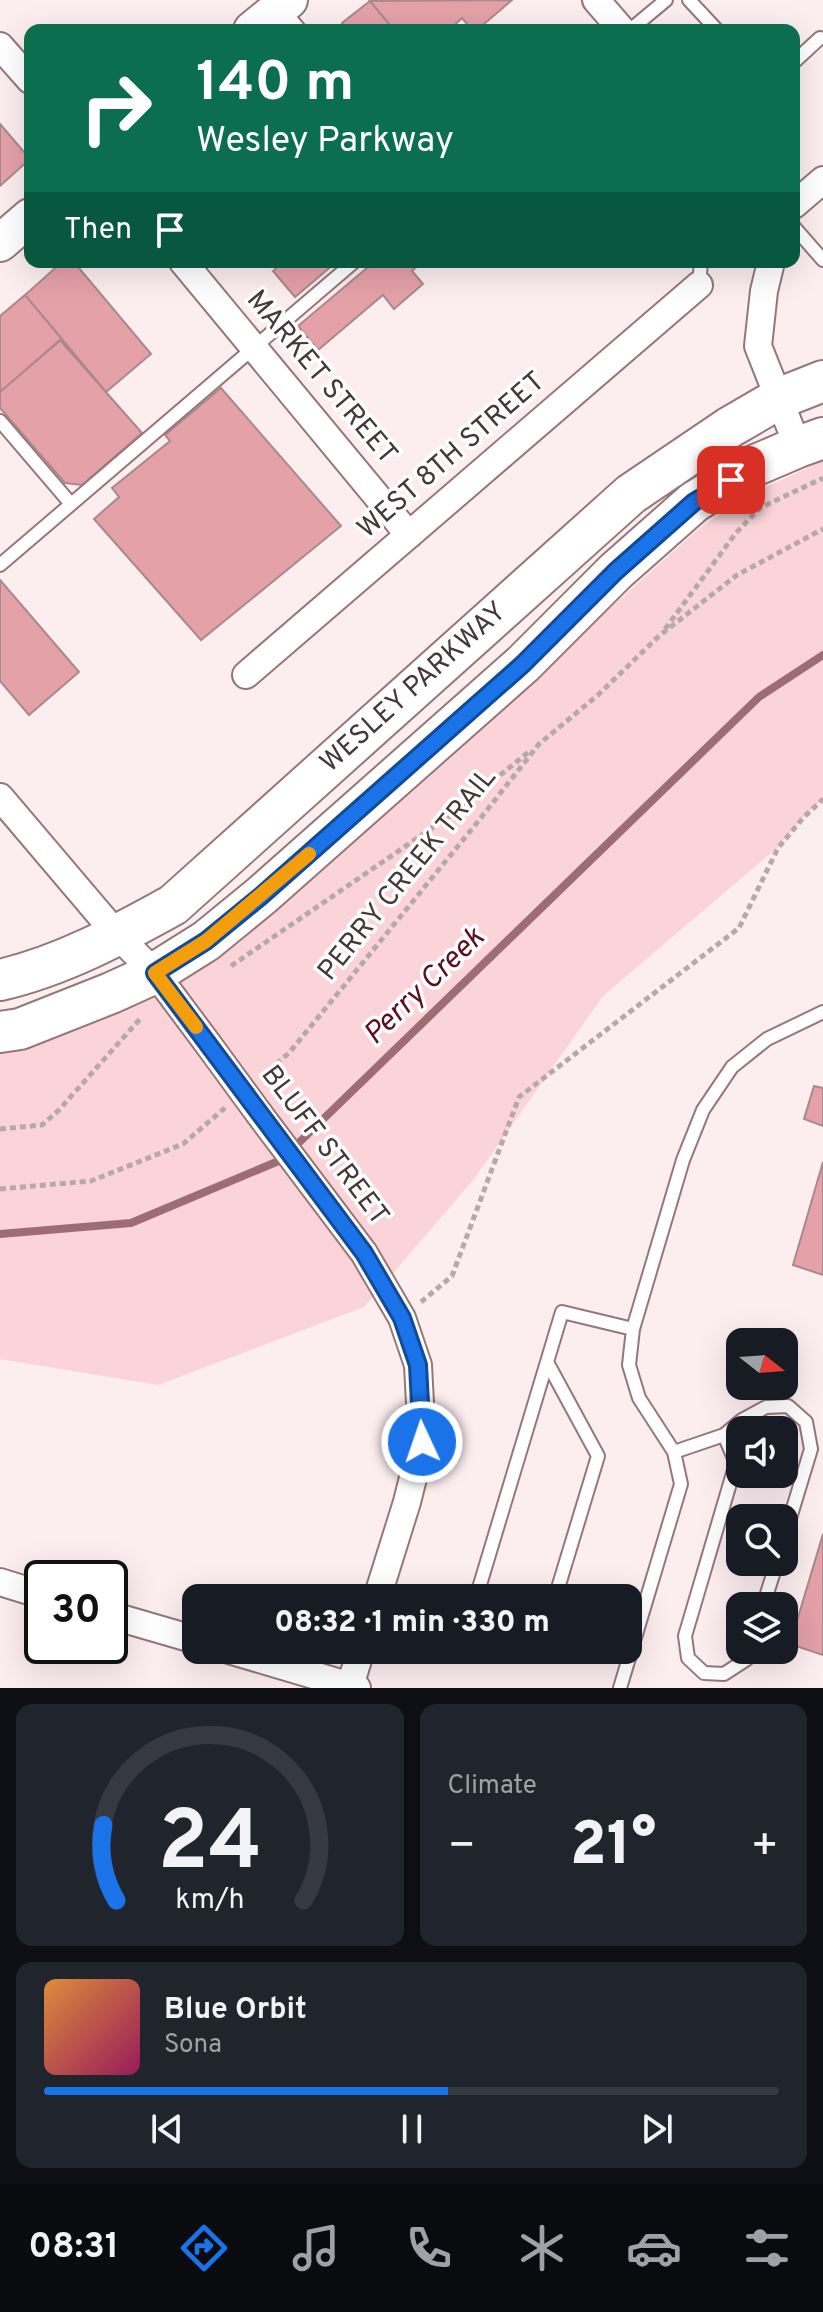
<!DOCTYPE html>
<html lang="en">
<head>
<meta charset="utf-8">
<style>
	body { margin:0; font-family:Overpass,sans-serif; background:#20242c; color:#f1f3f6; height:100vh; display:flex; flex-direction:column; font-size:30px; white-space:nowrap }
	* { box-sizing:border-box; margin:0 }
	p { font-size:26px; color:#9ea1a6 }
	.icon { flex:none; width:44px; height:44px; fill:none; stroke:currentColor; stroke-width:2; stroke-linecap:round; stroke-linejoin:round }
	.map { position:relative; height:1688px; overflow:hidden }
	.panel { display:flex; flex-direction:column; gap:16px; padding:16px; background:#0d0f14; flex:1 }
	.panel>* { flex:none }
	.hud { position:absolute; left:24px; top:24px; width:776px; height:244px; border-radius:16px; box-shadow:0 8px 32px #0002; background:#0b6e4f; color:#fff; overflow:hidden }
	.needle { width:52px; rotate:107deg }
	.buttons { position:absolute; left:726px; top:1328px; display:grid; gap:16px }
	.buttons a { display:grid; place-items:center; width:72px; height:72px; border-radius:16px; background:#171b24; box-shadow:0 8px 32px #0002; font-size:40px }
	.speed { position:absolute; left:24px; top:1560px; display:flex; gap:16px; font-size:40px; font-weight:700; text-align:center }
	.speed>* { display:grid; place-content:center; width:104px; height:104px; border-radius:50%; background:#171b24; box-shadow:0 8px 32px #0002; line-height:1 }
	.speed .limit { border:4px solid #111; border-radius:12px; background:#fff; color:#111 }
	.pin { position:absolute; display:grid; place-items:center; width:68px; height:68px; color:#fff; margin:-34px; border-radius:16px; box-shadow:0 4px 12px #0006 }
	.me { position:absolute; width:88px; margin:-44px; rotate:357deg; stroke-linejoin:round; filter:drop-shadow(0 0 6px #0008) }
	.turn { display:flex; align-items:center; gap:28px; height:168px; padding:0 40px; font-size:36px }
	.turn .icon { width:104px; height:104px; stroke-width:2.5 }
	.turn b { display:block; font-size:56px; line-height:68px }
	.then { display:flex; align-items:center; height:76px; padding:0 40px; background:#0003; gap:16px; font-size:30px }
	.big { font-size:60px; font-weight:800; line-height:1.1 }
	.panel .widget { flex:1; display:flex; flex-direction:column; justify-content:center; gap:12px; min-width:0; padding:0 28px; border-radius:16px; background:#20242c }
	.panel .dial { align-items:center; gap:0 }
	.dial svg { height:208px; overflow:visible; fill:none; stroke:#363941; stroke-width:7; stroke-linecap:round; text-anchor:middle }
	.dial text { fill:#f1f3f6; stroke:none }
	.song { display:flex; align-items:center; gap:24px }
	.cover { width:96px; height:96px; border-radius:12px; background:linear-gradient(135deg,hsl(30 70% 55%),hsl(330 70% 35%)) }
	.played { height:8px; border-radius:4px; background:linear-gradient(90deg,#1a73e8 55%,#363941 55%) }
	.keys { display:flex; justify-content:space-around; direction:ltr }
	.heat { display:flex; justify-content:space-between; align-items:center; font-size:44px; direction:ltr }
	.panel .tiles { flex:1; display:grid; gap:16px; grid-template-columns:1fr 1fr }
	.widget:last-child { grid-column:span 2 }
	.trip { position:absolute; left:182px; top:1584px; width:460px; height:80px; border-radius:16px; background:#171b24; box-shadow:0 8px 32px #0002; font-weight:800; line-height:80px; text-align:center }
	.menu { display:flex; height:128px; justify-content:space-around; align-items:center; background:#090b0e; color:#9ea1a6 }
	.menu .icon { width:56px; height:56px }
	.menu .current { color:#1a73e8 }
	.menu b { font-size:36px; color:#f1f3f6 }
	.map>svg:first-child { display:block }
	.green { fill:#fad4d8 }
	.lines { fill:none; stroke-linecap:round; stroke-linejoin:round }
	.stream { stroke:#9e6d73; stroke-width:8 }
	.building { fill:#e4a1a8; stroke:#a9898c; stroke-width:2 }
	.service-casing { stroke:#967779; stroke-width:16 }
	.minor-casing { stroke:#967779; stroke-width:30 }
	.secondary-casing { stroke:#967779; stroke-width:40 }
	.primary-casing { stroke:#967779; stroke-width:44 }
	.path { stroke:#b7a9ab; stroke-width:5; stroke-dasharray:6 4; stroke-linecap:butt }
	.service { stroke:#fff; stroke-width:12 }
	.minor { stroke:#fff; stroke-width:26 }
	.secondary { stroke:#fff; stroke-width:36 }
	.primary { stroke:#fff; stroke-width:40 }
	.minor-bridge-casing { stroke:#967779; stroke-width:30; stroke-linecap:butt }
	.minor-bridge { stroke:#fff; stroke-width:26 }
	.route-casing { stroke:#114b97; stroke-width:20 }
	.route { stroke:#1a73e8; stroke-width:14 }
	.slow { stroke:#f59e0b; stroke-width:14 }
	.labels { text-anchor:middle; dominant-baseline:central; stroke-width:7; stroke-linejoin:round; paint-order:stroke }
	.street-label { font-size:28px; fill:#46383a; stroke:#fff }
	.water-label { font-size:30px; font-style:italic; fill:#5b0d21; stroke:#fff }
</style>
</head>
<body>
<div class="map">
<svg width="823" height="1688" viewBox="0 0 823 1688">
	<rect width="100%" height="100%" fill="#fcedef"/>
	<path class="green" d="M 823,461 L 823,799 L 803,818 L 777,848 L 603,996 L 474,1179 L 364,1307 L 158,1385 L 0,1359 L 0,1053 L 32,1048 L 213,955 L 536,674 L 702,526 L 757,491 Z"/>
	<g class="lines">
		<path class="stream" d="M 0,1234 L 131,1223 L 281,1160 L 759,697 L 823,655"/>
	</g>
	<path class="building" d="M 512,0 L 477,30 L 472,30 L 462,18 L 449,30 L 394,30 L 370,1 Z
		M 370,1 L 394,30 L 348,30 L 342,23 Z
		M 0,124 L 30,159 L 0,186 Z
		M 62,262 L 74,262 L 151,354 L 106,392 L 25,295 Z
		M 283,262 L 332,262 L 334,264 L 295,297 L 273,271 Z
		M 374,262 L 422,262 L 412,271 L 423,284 L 394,309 L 383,295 L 318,350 L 298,326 Z
		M 25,295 L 62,339 L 0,392 L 0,316 Z
		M 60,340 L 142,433 L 82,485 L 65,483 L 0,408 L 0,392 Z
		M 221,388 L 341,526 L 201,640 L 94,519 L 119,497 L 112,488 L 170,441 L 165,435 Z
		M 0,580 L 79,672 L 29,715 L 0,681 Z
		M 814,1086 L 823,1088 L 823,1126 L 804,1119 Z
		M 823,1162 L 823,1275 L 793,1265 Z
		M 823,1534 L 823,1655 L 790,1644 Z"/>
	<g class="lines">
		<g class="service-casing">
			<path id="service" d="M 689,0 L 717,30
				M 282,9 L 300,30
				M 630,30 L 666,0
				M 794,62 L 820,38
				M 794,227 L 823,260
				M 699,285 L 701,262
				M 0,421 L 71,504
				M 0,565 L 354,262
				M 547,1362 L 598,1456 L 555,1598
				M 724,1435 L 736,1463 L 685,1636 L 688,1658 L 704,1673 L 724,1674 L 747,1659 L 750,1650
				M 674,1452 L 724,1435 L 742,1420 L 766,1407 L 788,1406 L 806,1422 L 811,1449 L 784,1538
				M 476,1598 L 562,1312 L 633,1329
				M 763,1606 L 777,1562
				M 620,1688 L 681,1484 L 674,1452 L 639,1398 L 629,1365 L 633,1329 L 683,1160 L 703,1110 L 732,1067 L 767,1039 L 823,1012"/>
		</g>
		<g class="minor-casing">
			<path id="minor" d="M 596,0 L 622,30
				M 0,46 L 30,80
				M 794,205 L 823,180
				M 183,262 L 409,535
				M 771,262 L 764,291 L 758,346 L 798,447
				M 246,675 L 699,285
				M 0,797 L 118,936 L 155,973 L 208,1044
				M 260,1115 L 364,1253 L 402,1318 L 418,1365 L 422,1442 L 407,1502 L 377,1598
				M 0,1582 L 42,1595
				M 110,1615 L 196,1640
				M 229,1650 L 357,1688
				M 350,1686 L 361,1650"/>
		</g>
		<g class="secondary-casing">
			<path id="secondary" d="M 252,30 L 289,0
				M 0,243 L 30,217"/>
		</g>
		<g class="primary-casing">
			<path id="primary" d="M 0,980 C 61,966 119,935 173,905 L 631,494 L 730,427 L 780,398 L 823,381
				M 0,1032 L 20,1029 L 111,993 L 155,973 L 206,941 L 261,896 L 523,664 L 616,571 L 694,502 L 749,468 L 798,447 L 823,438"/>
		</g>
		<path class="path" d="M 665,629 L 736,533 L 760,508 L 823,478
			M 231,966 L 451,815 L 531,750
			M 261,1077 L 289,1053 L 476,824 L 539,744 L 598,695 L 659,636 L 737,575 L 823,529
			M 0,1129 L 42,1125 L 58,1111 L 140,1019
			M 0,1189 L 91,1181 L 183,1144 L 226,1107
			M 421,1302 L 452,1276 L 519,1097 L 739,928 L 778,848 L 803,818 L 823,799"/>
		<use href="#service" class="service"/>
		<use href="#minor" class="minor"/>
		<use href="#secondary" class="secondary"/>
		<use href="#primary" class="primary"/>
		<g class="minor-bridge-casing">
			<path id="minor-bridge" d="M 208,1044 L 260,1115"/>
		</g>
		<use href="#minor-bridge" class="minor-bridge"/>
	</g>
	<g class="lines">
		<g class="route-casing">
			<path id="route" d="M 422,1442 L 418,1365 L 402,1318 L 364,1253 L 155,973 L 206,941 L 261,896 L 523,664 L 616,571 L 694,502 L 731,480"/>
		</g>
		<use href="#route" class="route"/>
		<path class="slow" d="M 196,1027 L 155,973 L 206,941 L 309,854"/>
	</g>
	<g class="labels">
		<g class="street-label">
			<text transform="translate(321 378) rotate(50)">MARKET STREET</text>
			<text transform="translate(452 456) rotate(-41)">WEST 8TH STREET</text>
			<text transform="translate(414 688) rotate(-42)">WESLEY PARKWAY</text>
			<text transform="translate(408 875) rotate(-51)">PERRY CREEK TRAIL</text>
			<text transform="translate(324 1146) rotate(53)">BLUFF STREET</text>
		</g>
		<g class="water-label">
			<text transform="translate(425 987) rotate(-44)">Perry Creek</text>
		</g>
	</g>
</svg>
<div class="buttons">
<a><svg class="needle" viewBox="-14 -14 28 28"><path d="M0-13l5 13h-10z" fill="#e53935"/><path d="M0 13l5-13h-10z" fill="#9ea1a6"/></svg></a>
<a><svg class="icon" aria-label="sound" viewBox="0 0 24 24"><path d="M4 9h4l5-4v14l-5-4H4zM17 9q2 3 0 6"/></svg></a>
<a><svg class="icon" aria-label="search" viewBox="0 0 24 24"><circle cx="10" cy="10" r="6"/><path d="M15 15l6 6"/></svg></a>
<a><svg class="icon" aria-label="layers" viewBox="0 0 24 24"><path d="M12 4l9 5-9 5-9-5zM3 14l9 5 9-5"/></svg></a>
</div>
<div class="speed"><div class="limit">30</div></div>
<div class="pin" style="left:731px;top:480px;background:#d93025"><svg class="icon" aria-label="arrive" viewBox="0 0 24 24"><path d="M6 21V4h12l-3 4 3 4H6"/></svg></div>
<svg class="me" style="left:422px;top:1442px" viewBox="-20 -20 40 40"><circle r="17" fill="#1a73e8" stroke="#fff" stroke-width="3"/><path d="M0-11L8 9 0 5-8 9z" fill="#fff"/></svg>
<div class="trip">08:32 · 1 min · 330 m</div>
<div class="hud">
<div class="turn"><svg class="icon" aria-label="right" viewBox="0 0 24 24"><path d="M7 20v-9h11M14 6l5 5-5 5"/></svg><div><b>140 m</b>Wesley Parkway</div></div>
<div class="then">Then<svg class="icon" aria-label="arrive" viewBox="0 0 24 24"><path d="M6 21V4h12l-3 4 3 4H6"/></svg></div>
</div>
</div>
<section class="panel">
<div class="tiles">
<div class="widget dial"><svg viewBox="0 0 100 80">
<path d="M14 69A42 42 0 1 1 86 69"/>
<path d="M14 69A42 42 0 0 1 9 40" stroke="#1a73e8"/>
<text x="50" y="56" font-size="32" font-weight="700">24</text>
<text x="50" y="72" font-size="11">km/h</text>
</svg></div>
<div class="widget"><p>Climate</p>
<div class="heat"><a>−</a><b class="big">21°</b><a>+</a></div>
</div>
<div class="widget">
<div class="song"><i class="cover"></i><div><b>Blue Orbit</b><p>Sona</p></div></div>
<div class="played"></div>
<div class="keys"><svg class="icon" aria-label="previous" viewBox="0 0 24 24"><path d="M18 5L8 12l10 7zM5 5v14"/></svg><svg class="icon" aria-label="pause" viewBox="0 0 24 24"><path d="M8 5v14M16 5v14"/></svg><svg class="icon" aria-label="next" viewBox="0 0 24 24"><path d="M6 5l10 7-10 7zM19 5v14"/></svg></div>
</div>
</div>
</section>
<nav class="menu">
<b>08:31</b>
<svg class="icon current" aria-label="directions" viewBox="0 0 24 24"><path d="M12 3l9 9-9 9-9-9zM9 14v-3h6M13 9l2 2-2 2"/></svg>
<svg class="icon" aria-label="music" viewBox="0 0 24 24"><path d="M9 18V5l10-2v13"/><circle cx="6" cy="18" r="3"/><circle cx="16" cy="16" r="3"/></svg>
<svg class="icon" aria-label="phone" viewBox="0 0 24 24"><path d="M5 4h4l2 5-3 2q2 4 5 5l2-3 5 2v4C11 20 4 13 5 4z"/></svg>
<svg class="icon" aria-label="climate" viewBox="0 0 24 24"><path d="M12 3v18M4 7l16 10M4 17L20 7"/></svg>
<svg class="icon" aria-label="car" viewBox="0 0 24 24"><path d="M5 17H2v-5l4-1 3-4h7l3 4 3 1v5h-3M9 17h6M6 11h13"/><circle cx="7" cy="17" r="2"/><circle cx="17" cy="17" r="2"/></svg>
<svg class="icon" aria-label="filters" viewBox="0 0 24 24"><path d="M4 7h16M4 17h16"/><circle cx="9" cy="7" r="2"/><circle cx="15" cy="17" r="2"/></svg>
</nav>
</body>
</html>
